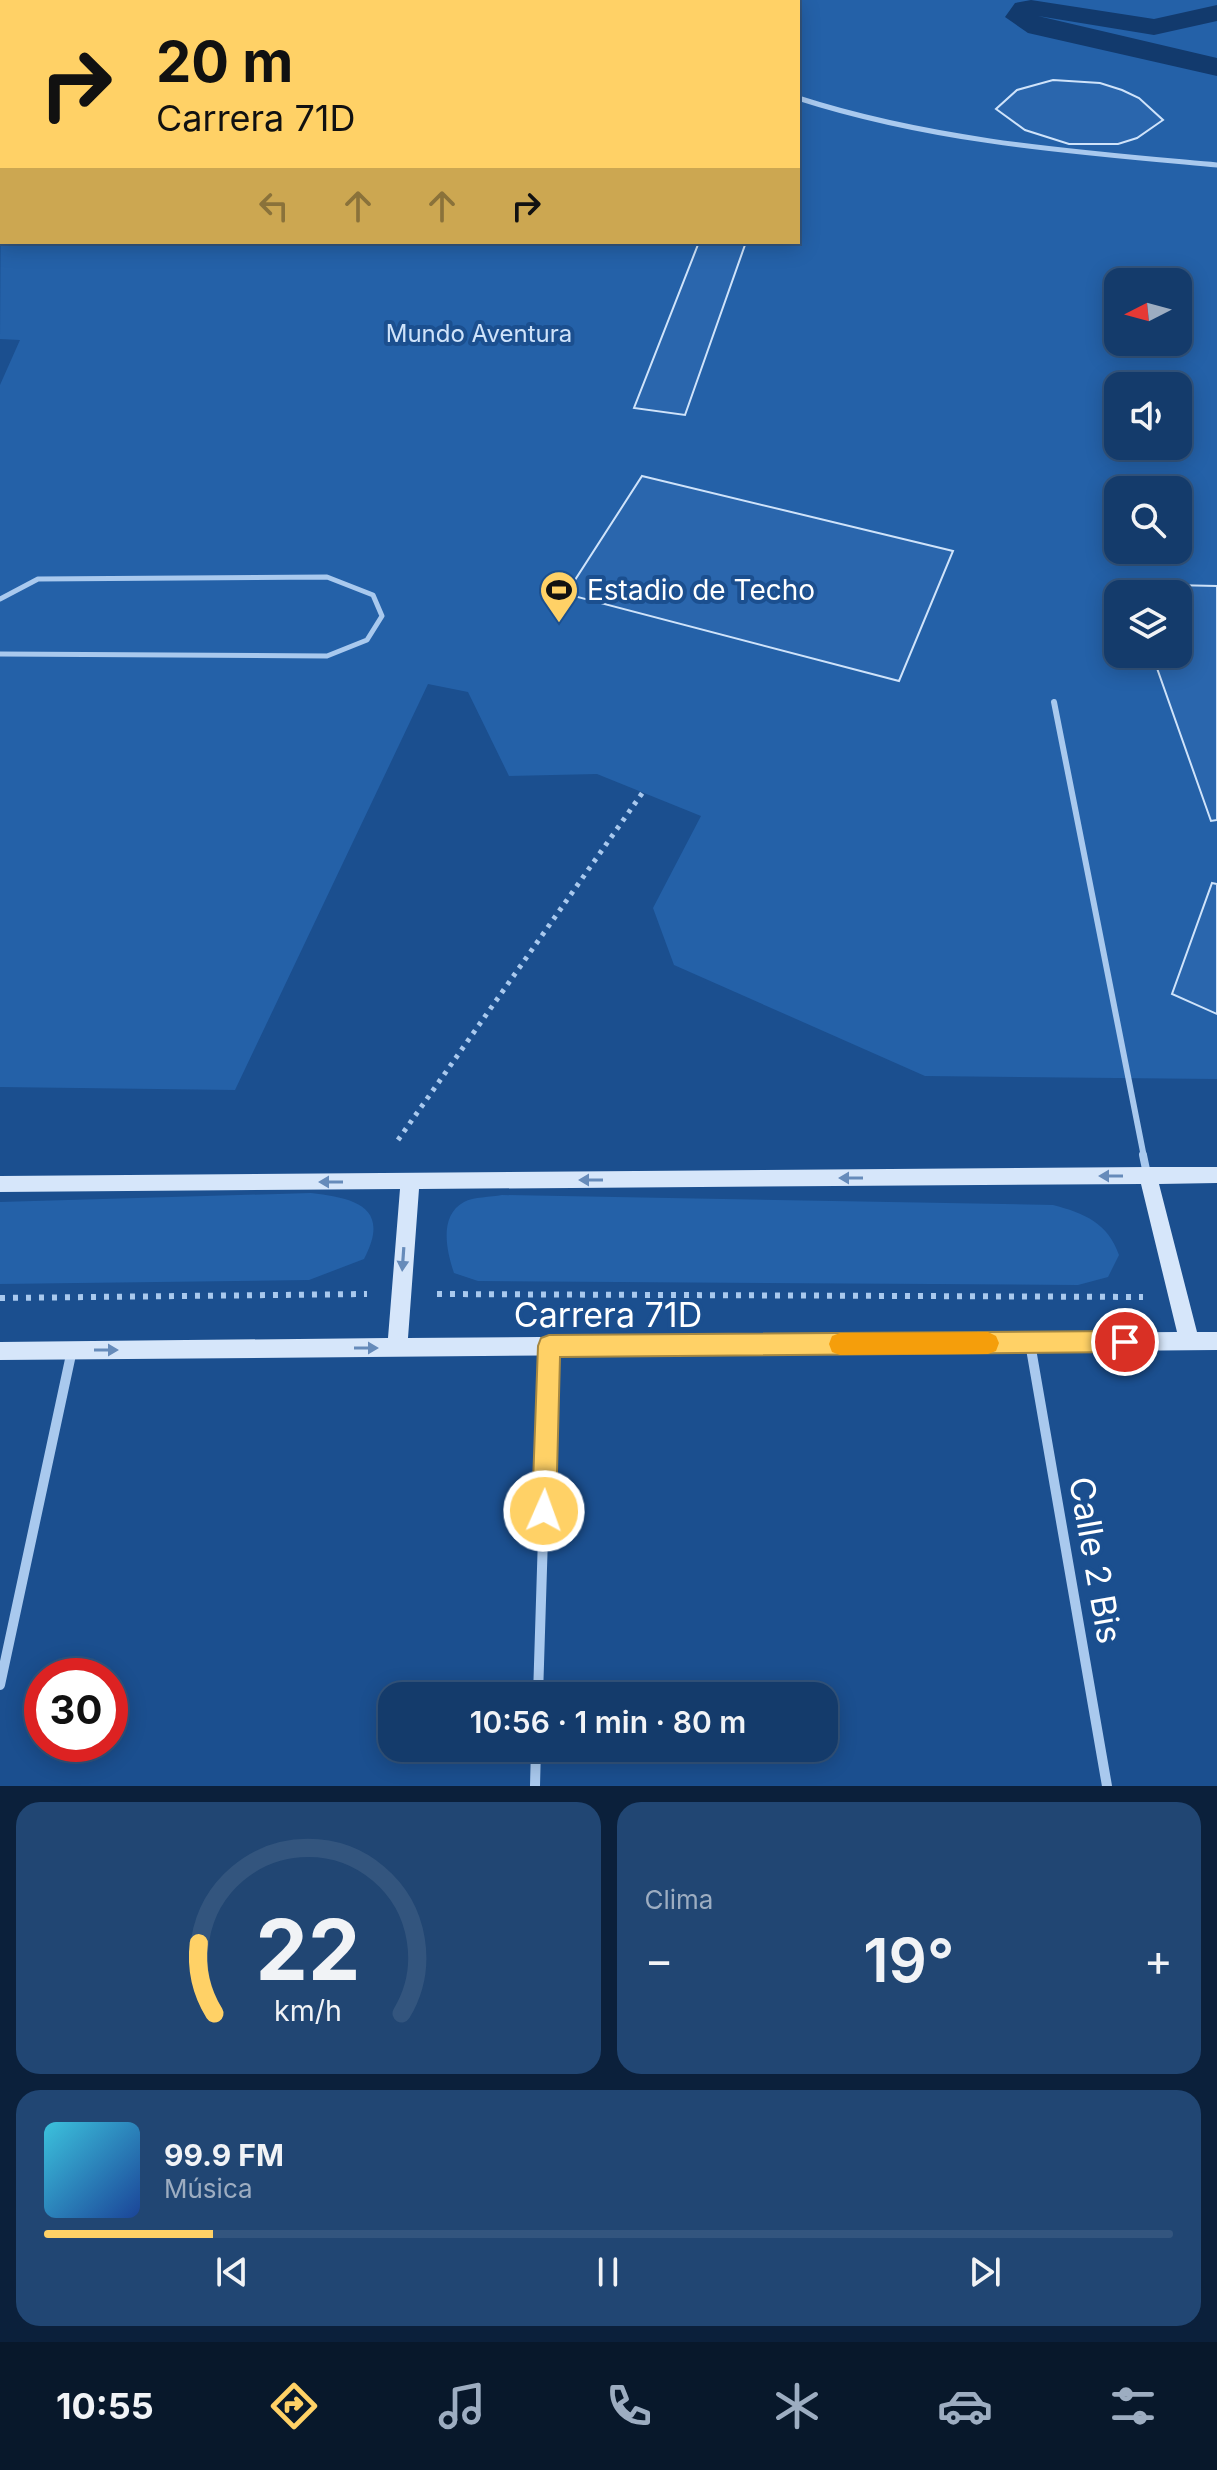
<!DOCTYPE html>
<html lang="es">
<head>
<meta charset="utf-8">
<style>
	body { margin:0; font-family:Inter,sans-serif; background:#214673; color:#f1f3f6; height:100vh; display:flex; flex-direction:column; font-size:30px; white-space:nowrap }
	* { box-sizing:border-box; margin:0 }
	p { font-size:26px; color:#9dadc1 }
	.icon { flex:none; width:44px; height:44px; fill:none; stroke:currentColor; stroke-width:2; stroke-linecap:round; stroke-linejoin:round }
	.map { position:relative; height:1786px; overflow:hidden }
	.panel { display:flex; flex-direction:column; gap:16px; padding:16px; background:#0b203b; flex:1 }
	.panel>* { flex:none }
	.top-card { position:absolute; left:0px; top:0px; width:800px; height:244px; box-shadow:0 4px 20px #0003,0 0 0 2px #33557e; background:#ffd166; color:#111; overflow:hidden }
	.needle { width:52px; rotate:264deg }
	.controls { position:absolute; left:1104px; top:268px; display:grid; gap:16px }
	.controls a { display:grid; place-items:center; width:88px; height:88px; border-radius:16px; background:#143b6b; box-shadow:0 4px 20px #0003,0 0 0 2px #33557e; font-size:40px }
	.speed { position:absolute; left:24px; top:1658px; display:flex; gap:16px; font-size:40px; font-weight:700; text-align:center }
	.speed>* { display:grid; place-content:center; width:104px; height:104px; border-radius:50%; background:#143b6b; box-shadow:0 4px 20px #0003,0 0 0 2px #33557e; line-height:1 }
	.speed .limit { border:12px solid #d22; background:#fff; color:#111 }
	.pin { position:absolute; display:grid; place-items:center; width:68px; height:68px; color:#fff; margin:-34px; border:4px solid #fff; border-radius:50%; box-shadow:0 2px 8px #0007 }
	.me { position:absolute; width:88px; margin:-44px; rotate:2deg; stroke-linejoin:round; filter:drop-shadow(0 0 6px #0008) }
	.turn { display:flex; align-items:center; gap:28px; height:168px; padding:0 24px; font-size:36px }
	.turn .icon { width:104px; height:104px; stroke-width:2.5 }
	.turn b { display:block; font-size:56px; line-height:68px }
	.lanes { display:flex; align-items:center; height:76px; padding:0 24px; background:#0003; justify-content:center; gap:40px; direction:ltr }
	.lanes .off { opacity:.35 }
	.big { font-size:60px; font-weight:600; line-height:1.1 }
	.panel .widget { flex:1; display:flex; flex-direction:column; justify-content:center; gap:12px; min-width:0; padding:0 28px; border-radius:24px; background:#214673 }
	.panel .dial { align-items:center; gap:0 }
	.dial svg { height:208px; overflow:visible; fill:none; stroke:#33557e; stroke-width:7; stroke-linecap:round; text-anchor:middle }
	.dial text { fill:#f1f3f6; stroke:none }
	.song { display:flex; align-items:center; gap:24px }
	.cover { width:96px; height:96px; border-radius:12px; background:linear-gradient(135deg,hsl(190 70% 55%),hsl(220 70% 35%)) }
	.played { height:8px; border-radius:4px; background:linear-gradient(90deg,#ffd166 15%,#33557e 15%) }
	.keys { display:flex; justify-content:space-around; direction:ltr }
	.heat { display:flex; justify-content:space-between; align-items:center; font-size:44px; direction:ltr }
	.panel .tiles { flex:1; display:grid; gap:16px; grid-template-columns:1fr 1fr }
	.widget:last-child { grid-column:span 2 }
	.trip { position:absolute; left:378px; top:1682px; width:460px; height:80px; border-radius:24px; background:#143b6b; box-shadow:0 4px 20px #0003,0 0 0 2px #33557e; font-weight:600; line-height:80px; text-align:center }
	.tab-bar { display:flex; height:128px; justify-content:space-around; align-items:center; background:#08182b; color:#9dadc1 }
	.tab-bar .icon { width:56px; height:56px }
	.tab-bar .selected { color:#ffd166 }
	.tab-bar b { font-size:36px; color:#f1f3f6 }
	.map>svg:first-child { display:block }
	.green { fill:#2461a8; fill-rule:evenodd }
	.lines { fill:none; stroke-linecap:round; stroke-linejoin:round }
	.canal { fill:#123a6d; fill-rule:evenodd }
	.building { fill:#2a66ad; stroke:#cfe3fa; stroke-width:2 }
	.path-far2 { stroke:#a9c9ee; stroke-width:3; stroke-dasharray:2 4; stroke-linecap:butt }
	.path-far1 { stroke:#a9c9ee; stroke-width:5; stroke-dasharray:4 6; stroke-linecap:butt }
	.path { stroke:#a9c9ee; stroke-width:6; stroke-dasharray:5 8; stroke-linecap:butt }
	.lane-far2 { stroke:#a9c9ee; stroke-width:5 }
	.lane-far1 { stroke:#a9c9ee; stroke-width:6 }
	.lane { stroke:#a9c9ee; stroke-width:8 }
	.street-far1 { stroke:#a9c9ee; stroke-width:5 }
	.street { stroke:#a9c9ee; stroke-width:10 }
	.secondary { fill:#d6e6fa; fill-rule:evenodd }
	.oneway { fill:#668bba }
	.route { fill:#ffd166; stroke:#a68842; stroke-width:2 }
	.slow { fill:#f59e0b }
	.labels { text-anchor:middle; dominant-baseline:central; stroke-width:8; stroke-linejoin:round; paint-order:stroke }
	.far-park-label { font-size:24px; fill:#cfe3fa; stroke:#1b4f8f }
	.poi-label { font-size:28px; fill:#fff; stroke:#1b4f8f; text-anchor:start }
	.near-street-label { font-size:34px; fill:#fff; stroke:#1b4f8f }
</style>
</head>
<body>
<div class="map">
<svg width="1217" height="1786" viewBox="0 0 1217 1786">
	<rect width="100%" height="100%" fill="#1b4f8f"/>
	<path class="green" d="M 713,0 L 1217,0 L 1217,1079 L 925,1076 L 674,965 L 653,908 L 701,816 L 597,774 L 509,776 L 468,692 L 428,684 L 235,1090 L 0,1087 L 0,385 L 20,340 L 0,339 L 2,8 L 2,242 L 798,242 L 798,2 L 709,2 ZM 1118,282 L 1178,282 L 1178,342 L 1118,342 ZM 1118,386 L 1178,386 L 1178,446 L 1118,446 ZM 1118,490 L 1178,490 L 1178,550 L 1118,550 ZM 1118,594 L 1178,594 L 1178,654 L 1118,654 Z
		M 311,1193 C 353,1198 392,1206 364,1259 L 309,1280 L 0,1284 L 0,1202 Z
		M 502,1195 L 1053,1205 C 1084,1213 1108,1223 1119,1255 L 1108,1277 L 1078,1285 L 478,1281 L 454,1273 C 447,1252 438,1216 464,1202 C 473,1197 491,1197 502,1195 Z"/>
	<g class="lines">
		<path class="canal" d="M 1031,0 L 1154,19 L 1217,5 L 1217,21 L 1154,35 L 1038,16 L 1217,58 L 1217,76 L 1028,33 L 1005,17 L 1015,3 Z"/>
	</g>
	<path class="building" d="M 1053,80 L 1100,83 L 1122,90 L 1139,98 L 1163,120 L 1137,138 L 1118,144 L 1069,144 L 1025,130 L 996,109 L 1017,90 Z
		M 699,242 L 746,242 L 685,415 L 634,408 Z
		M 642,476 L 953,551 L 899,681 L 566,594 Z
		M 1128,584 L 1217,586 L 1217,820 L 1211,821 L 1152,654 L 1178,654 L 1178,594 L 1131,594 Z
		M 1212,883 L 1217,884 L 1217,1014 L 1172,994 Z"/>
	<g class="lines">
		<path class="path-far2" d="M 0,5 L 3,0"/>
		<path class="path-far1" d="M 398,1140 L 643,792"/>
		<path class="path" d="M 437,1294 L 1143,1297
			M 0,1298 L 367,1294"/>
		<path class="lane-far2" d="M 0,599 L 38,579 L 327,577 L 373,595 L 382,616 L 367,640 L 327,656 L 0,654"/>
		<path class="lane-far1" d="M 1054,702 L 1144,1157"/>
		<path class="lane" d="M 1143,1155 L 1147,1174"/>
		<path class="street-far1" d="M 798,98 C 935,142 1075,152 1217,165"/>
		<path class="street" d="M 1030,1343 L 1107,1786
			M 0,1685 L 72,1350
			M 538,1696 L 549,1346
			M 535,1786 L 536,1748"/>
		<path class="secondary" d="M 1147,1167 L 1217,1167 L 1217,1183 L 1159,1184 L 1197,1332 L 1217,1332 L 1217,1350 L 0,1360 L 0,1342 L 388,1338 L 400,1189 L 0,1192 L 0,1176 ZM 1141,1184 L 1177,1332 L 408,1338 L 419,1189 Z"/>
	</g>
	<defs><path id="oneway-solid" d="M-6-.8H1V-3.2L6.5 0L1 3.2V.8H-6Z" transform="scale(2)"/></defs>
	<g class="oneway">
		<use href="#oneway-solid" transform="translate(1111 1176) rotate(180)"/>
		<use href="#oneway-solid" transform="translate(851 1178) rotate(180)"/>
		<use href="#oneway-solid" transform="translate(591 1180) rotate(180)"/>
		<use href="#oneway-solid" transform="translate(331 1182) rotate(180)"/>
		<use href="#oneway-solid" transform="translate(403 1259) rotate(94)"/>
		<use href="#oneway-solid" transform="translate(366 1348)"/>
		<use href="#oneway-solid" transform="translate(106 1350)"/>
	</g>
	<path class="route" d="M 1125,1331 L 1133,1334 L 1136,1342 L 1133,1349 L 1125,1352 L 560,1357 L 556,1511 L 553,1519 L 544,1523 L 536,1519 L 532,1511 L 538,1346 L 541,1338 L 549,1335 Z"/>
	<path class="slow" d="M 988,1332 L 996,1336 L 999,1343 L 996,1351 L 988,1354 L 840,1355 L 832,1352 L 829,1344 L 832,1336 L 840,1333 Z"/>
	<defs>
		<g id="stadium-pin" transform="scale(2)"><path d="M0 17L-7.5 6A9.5 9.5 0 1 1 7.5 6Z" fill="#ffd166" stroke="#1b4f8f"/><path d="M0-5a6.5 5 0 1 0 0 10a6.5 5 0 1 0 0-10ZM-3.5-1.8h7v3.6h-7Z" fill="#111"/></g>
	</defs>
	<g fill-rule="evenodd">
		<use href="#stadium-pin" x="559" y="590"/>
	</g>
	<g class="labels">
		<g class="far-park-label">
			<text x="479" y="333">Mundo Aventura</text>
		</g>
		<g class="poi-label">
			<text x="587" y="590">Estadio de Techo</text>
		</g>
		<g class="near-street-label">
			<text x="608" y="1314">Carrera 71D</text>
			<text transform="translate(1096 1560) rotate(80)">Calle 2 Bis</text>
		</g>
	</g>
</svg>
<div class="controls">
<a><svg class="needle" viewBox="-14 -14 28 28"><path d="M0-13l5 13h-10z" fill="#e53935"/><path d="M0 13l5-13h-10z" fill="#9dadc1"/></svg></a>
<a><svg class="icon" aria-label="sound" viewBox="0 0 24 24"><path d="M4 9h4l5-4v14l-5-4H4zM17 9q2 3 0 6"/></svg></a>
<a><svg class="icon" aria-label="search" viewBox="0 0 24 24"><circle cx="10" cy="10" r="6"/><path d="M15 15l6 6"/></svg></a>
<a><svg class="icon" aria-label="layers" viewBox="0 0 24 24"><path d="M12 4l9 5-9 5-9-5zM3 14l9 5 9-5"/></svg></a>
</div>
<div class="speed"><div class="limit">30</div></div>
<div class="pin" style="left:1125px;top:1342px;background:#d93025"><svg class="icon" aria-label="arrive" viewBox="0 0 24 24"><path d="M6 21V4h12l-3 4 3 4H6"/></svg></div>
<svg class="me" style="left:544px;top:1511px" viewBox="-20 -20 40 40"><circle r="17" fill="#ffd166" stroke="#fff" stroke-width="3"/><path d="M0-11L8 9 0 5-8 9z" fill="#fff"/></svg>
<div class="trip">10:56 · 1 min · 80 m</div>
<div class="top-card">
<div class="turn"><svg class="icon" aria-label="right" viewBox="0 0 24 24"><path d="M7 20v-9h11M14 6l5 5-5 5"/></svg><div><b>20 m</b>Carrera 71D</div></div>
<div class="lanes"><svg class="icon off" aria-label="left" viewBox="0 0 24 24"><path d="M17 20v-9H6M10 6l-5 5 5 5"/></svg><svg class="icon off" aria-label="ahead" viewBox="0 0 24 24"><path d="M12 20V5M6 11l6-6 6 6"/></svg><svg class="icon off" aria-label="ahead" viewBox="0 0 24 24"><path d="M12 20V5M6 11l6-6 6 6"/></svg><svg class="icon" aria-label="right" viewBox="0 0 24 24"><path d="M7 20v-9h11M14 6l5 5-5 5"/></svg></div>
</div>
</div>
<section class="panel">
<div class="tiles">
<div class="widget dial"><svg viewBox="0 0 100 80">
<path d="M14 69A42 42 0 1 1 86 69"/>
<path d="M14 69A42 42 0 0 1 8 42" stroke="#ffd166"/>
<text x="50" y="56" font-size="32" font-weight="700">22</text>
<text x="50" y="72" font-size="11">km/h</text>
</svg></div>
<div class="widget"><p>Clima</p>
<div class="heat"><a>−</a><b class="big">19°</b><a>+</a></div>
</div>
<div class="widget">
<div class="song"><i class="cover"></i><div><b>99.9 FM</b><p>Música</p></div></div>
<div class="played"></div>
<div class="keys"><svg class="icon" aria-label="previous" viewBox="0 0 24 24"><path d="M18 5L8 12l10 7zM5 5v14"/></svg><svg class="icon" aria-label="pause" viewBox="0 0 24 24"><path d="M8 5v14M16 5v14"/></svg><svg class="icon" aria-label="next" viewBox="0 0 24 24"><path d="M6 5l10 7-10 7zM19 5v14"/></svg></div>
</div>
</div>
</section>
<nav class="tab-bar">
<b>10:55</b>
<svg class="icon selected" aria-label="directions" viewBox="0 0 24 24"><path d="M12 3l9 9-9 9-9-9zM9 14v-3h6M13 9l2 2-2 2"/></svg>
<svg class="icon" aria-label="music" viewBox="0 0 24 24"><path d="M9 18V5l10-2v13"/><circle cx="6" cy="18" r="3"/><circle cx="16" cy="16" r="3"/></svg>
<svg class="icon" aria-label="phone" viewBox="0 0 24 24"><path d="M5 4h4l2 5-3 2q2 4 5 5l2-3 5 2v4C11 20 4 13 5 4z"/></svg>
<svg class="icon" aria-label="climate" viewBox="0 0 24 24"><path d="M12 3v18M4 7l16 10M4 17L20 7"/></svg>
<svg class="icon" aria-label="car" viewBox="0 0 24 24"><path d="M5 17H2v-5l4-1 3-4h7l3 4 3 1v5h-3M9 17h6M6 11h13"/><circle cx="7" cy="17" r="2"/><circle cx="17" cy="17" r="2"/></svg>
<svg class="icon" aria-label="filters" viewBox="0 0 24 24"><path d="M4 7h16M4 17h16"/><circle cx="9" cy="7" r="2"/><circle cx="15" cy="17" r="2"/></svg>
</nav>
</body>
</html>
